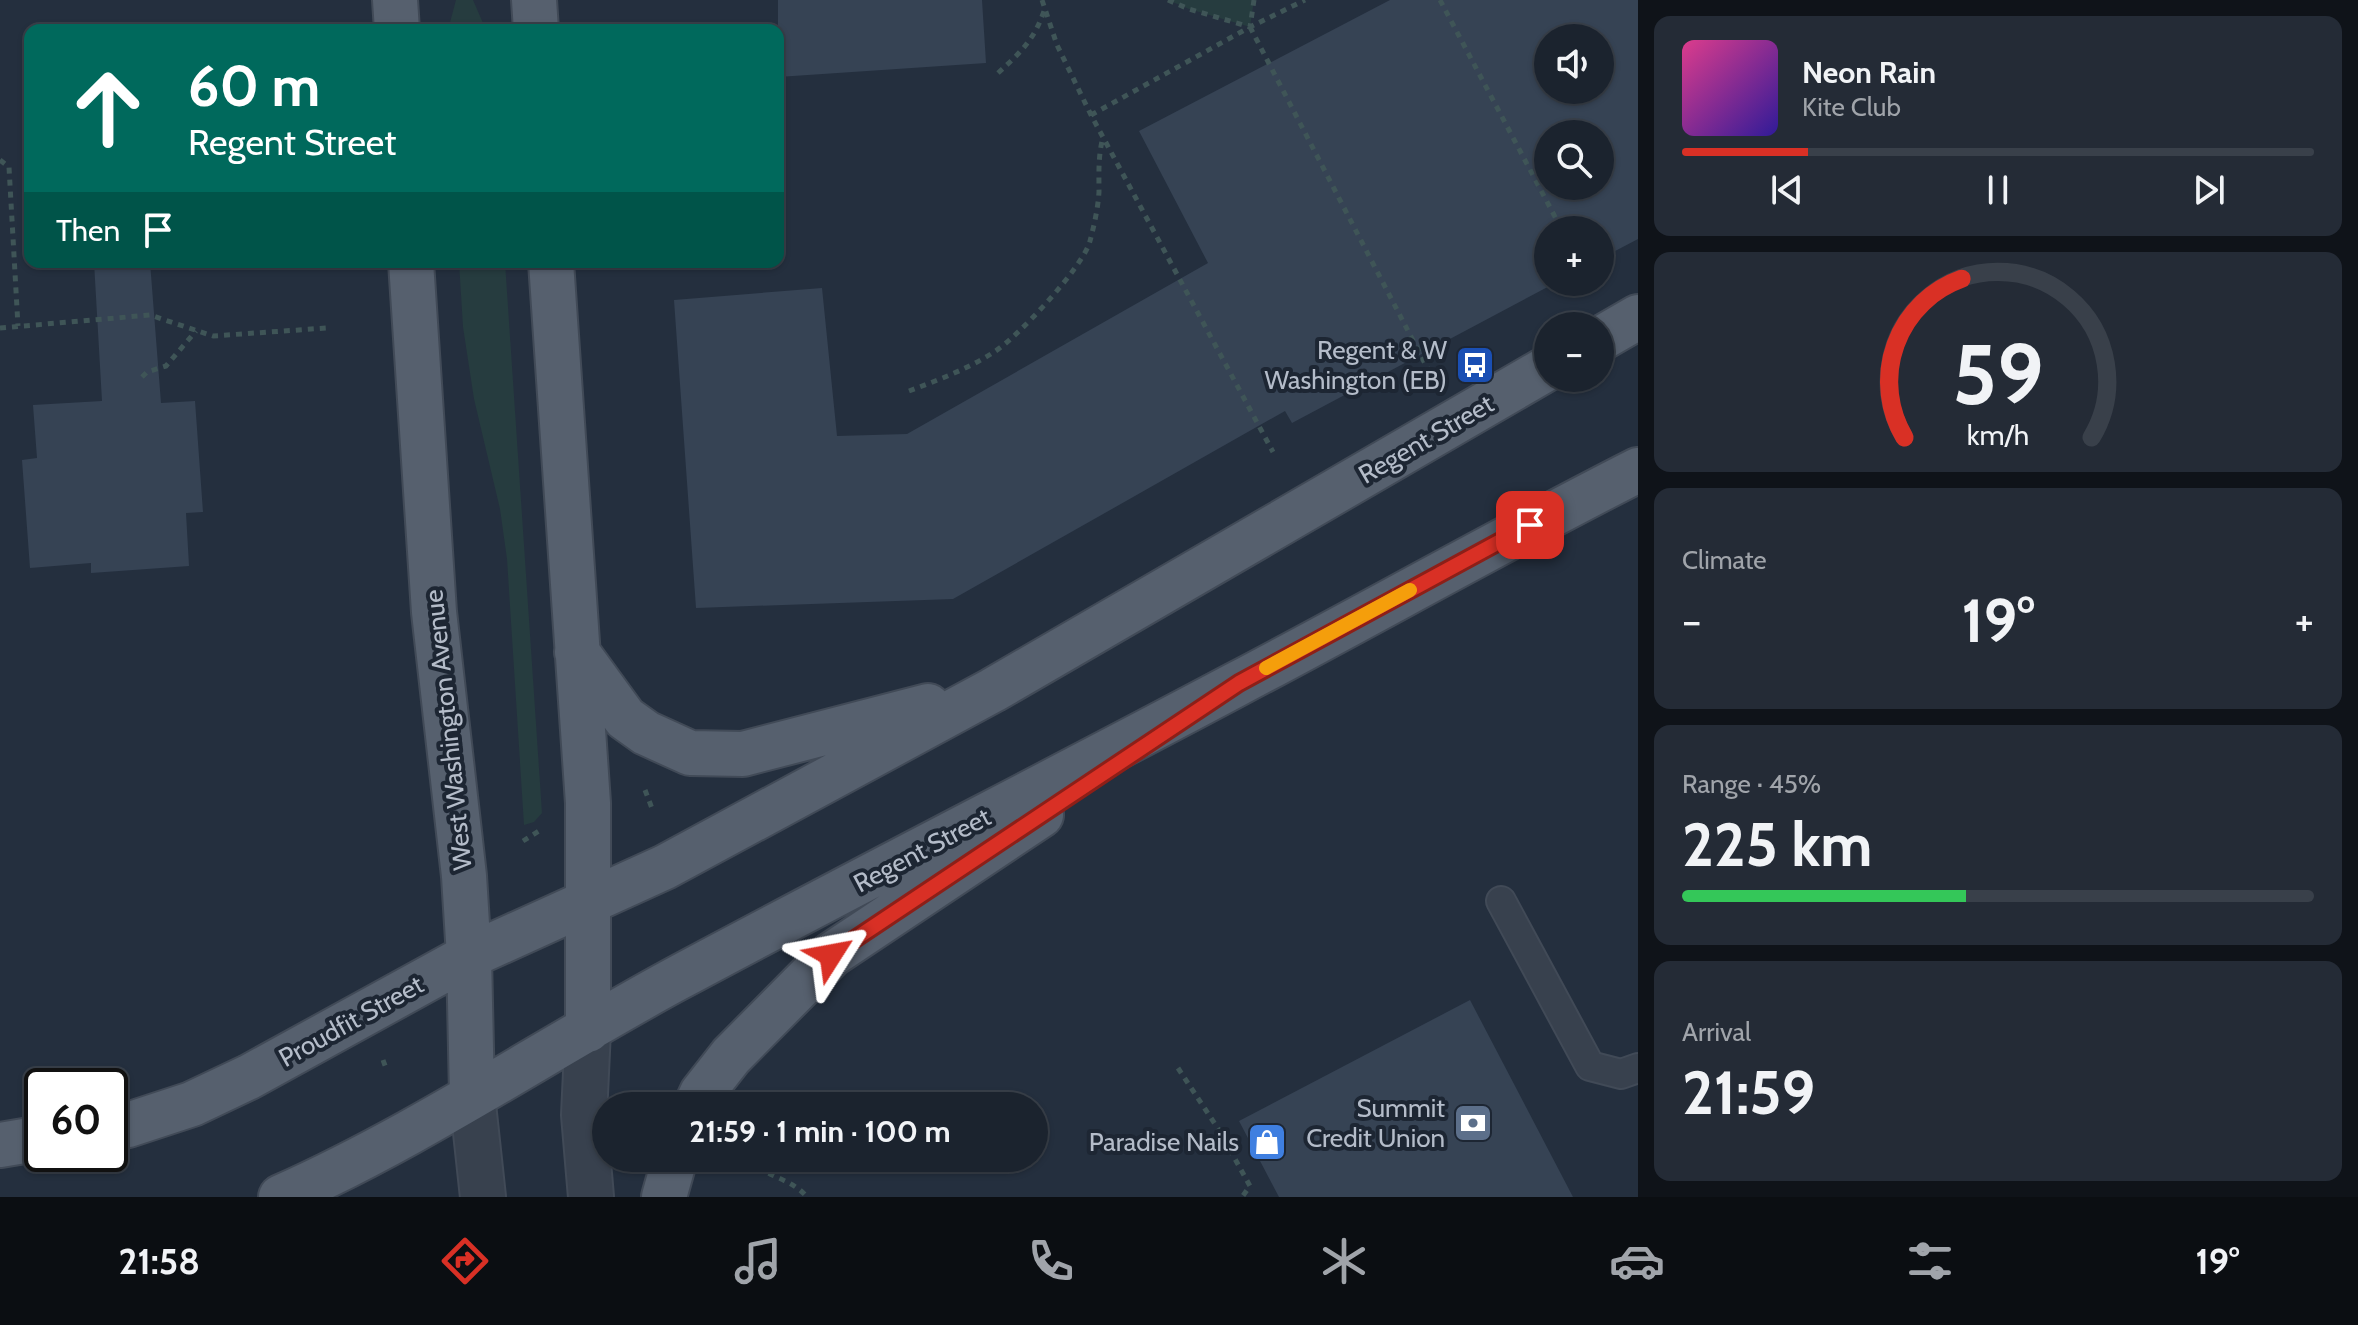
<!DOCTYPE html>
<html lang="en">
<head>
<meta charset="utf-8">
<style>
	body { margin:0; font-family:Cabin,sans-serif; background:#242b36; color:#f1f3f6; height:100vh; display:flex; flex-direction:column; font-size:30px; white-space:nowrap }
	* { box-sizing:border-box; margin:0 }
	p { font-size:26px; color:#a0a4aa }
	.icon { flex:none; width:44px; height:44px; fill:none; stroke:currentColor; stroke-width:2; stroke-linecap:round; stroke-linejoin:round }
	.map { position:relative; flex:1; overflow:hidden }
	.side { display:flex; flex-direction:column; gap:16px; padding:16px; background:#0f1319; width:720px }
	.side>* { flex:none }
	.top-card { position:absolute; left:24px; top:24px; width:760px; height:244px; border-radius:16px; box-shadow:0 2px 6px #0004,0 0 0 2px #39404a; background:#00695c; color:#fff; overflow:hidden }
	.buttons { position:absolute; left:1534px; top:24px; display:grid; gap:16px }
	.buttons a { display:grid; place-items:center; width:80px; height:80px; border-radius:50%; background:#1b232e; box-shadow:0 2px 6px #0004,0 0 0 2px #39404a; font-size:40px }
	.speed { position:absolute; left:24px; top:1068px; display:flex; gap:16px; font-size:40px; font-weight:700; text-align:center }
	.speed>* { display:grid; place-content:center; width:104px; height:104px; border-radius:50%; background:#1b232e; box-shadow:0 2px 6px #0004,0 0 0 2px #39404a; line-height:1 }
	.speed .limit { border:4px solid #111; border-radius:12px; background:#fff; color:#111 }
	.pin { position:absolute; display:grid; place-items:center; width:68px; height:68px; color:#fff; margin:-34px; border-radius:16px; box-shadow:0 4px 12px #0006 }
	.me { position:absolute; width:88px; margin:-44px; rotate:56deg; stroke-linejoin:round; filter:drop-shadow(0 0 6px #0008) }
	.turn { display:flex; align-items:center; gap:28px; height:168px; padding:0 32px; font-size:36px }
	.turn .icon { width:104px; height:104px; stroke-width:2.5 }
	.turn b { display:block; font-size:56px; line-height:68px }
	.then { display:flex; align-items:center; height:76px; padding:0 32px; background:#0003; gap:16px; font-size:30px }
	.big { font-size:60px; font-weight:700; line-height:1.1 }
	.side .card { flex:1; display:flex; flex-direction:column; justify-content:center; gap:12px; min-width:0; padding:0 28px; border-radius:16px; background:#242b36 }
	.side .dial { align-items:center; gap:0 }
	.dial svg { height:208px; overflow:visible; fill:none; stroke:#39404a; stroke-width:7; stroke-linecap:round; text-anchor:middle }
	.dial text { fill:#f1f3f6; stroke:none }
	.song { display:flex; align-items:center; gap:24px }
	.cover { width:96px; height:96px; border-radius:12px; background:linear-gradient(135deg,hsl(330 70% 55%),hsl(250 70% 35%)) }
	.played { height:8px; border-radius:4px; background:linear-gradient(90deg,#d93025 20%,#39404a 20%) }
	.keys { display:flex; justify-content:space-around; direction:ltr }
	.heat { display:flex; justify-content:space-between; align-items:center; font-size:44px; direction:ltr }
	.charge { height:12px; border-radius:6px; background:linear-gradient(90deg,#34c759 45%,#39404a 0) }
	.trip { position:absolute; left:592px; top:1092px; width:456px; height:80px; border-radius:40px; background:#1b232e; box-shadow:0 2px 6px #0004,0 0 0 2px #39404a; font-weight:700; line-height:80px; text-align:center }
	.dock { display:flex; height:128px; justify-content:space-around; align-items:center; background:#0b0e12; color:#a0a4aa }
	.dock .icon { width:56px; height:56px }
	.dock .selected { color:#d93025 }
	.dock b { font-size:36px; color:#f1f3f6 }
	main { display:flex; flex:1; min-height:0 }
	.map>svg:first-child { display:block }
	.green { fill:#263c3f }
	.building { fill:#364354; fill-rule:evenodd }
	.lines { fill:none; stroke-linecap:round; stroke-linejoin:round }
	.service-casing { stroke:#414a57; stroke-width:32 }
	.tertiary-casing { stroke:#414a57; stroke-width:48 }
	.primary-casing { stroke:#414a57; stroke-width:48 }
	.path { stroke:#3f5557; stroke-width:5; stroke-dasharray:6 6; stroke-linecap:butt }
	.service { stroke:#38414e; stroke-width:28 }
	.tertiary { stroke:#38414e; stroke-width:44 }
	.primary { stroke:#56606e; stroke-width:44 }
	.route-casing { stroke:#8d1f18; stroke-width:20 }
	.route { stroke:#d93025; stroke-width:14 }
	.slow { stroke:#f59e0b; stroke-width:14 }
	.labels { text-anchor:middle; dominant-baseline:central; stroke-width:8; stroke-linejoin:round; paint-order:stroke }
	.poi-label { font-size:26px; fill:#b4bcc9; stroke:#1d2633; text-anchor:end }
	.street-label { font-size:26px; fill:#b4bcc9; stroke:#1d2633 }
</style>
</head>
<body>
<main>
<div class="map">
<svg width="1638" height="1197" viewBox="0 0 1638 1197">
	<rect width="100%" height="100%" fill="#242f3e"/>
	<path class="green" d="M 456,0 L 473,0 L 486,30 L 448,30 Z
		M 1168,0 L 1254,0 L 1250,27 L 1189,9 Z
		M 459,262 L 505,262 L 542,813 L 534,822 L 524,825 L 507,559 L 500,509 L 474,399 L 463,327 Z"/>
	<path class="building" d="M 778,0 L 982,0 L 986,63 L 778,77 Z
		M 1390,0 L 1638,0 L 1638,239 L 1600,259 L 1600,230 L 1548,230 L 1548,282 L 1557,282 L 1292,423 L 1285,411 L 953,599 L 696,608 L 674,300 L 822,288 L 837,436 L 907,434 L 1208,263 L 1139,131 ZM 1548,38 L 1600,38 L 1600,90 L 1548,90 ZM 1548,134 L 1600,134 L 1600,186 L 1548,186 Z
		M 94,262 L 150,262 L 161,403 L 195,401 L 203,512 L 186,513 L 189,566 L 91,573 L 91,563 L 30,568 L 22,460 L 37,458 L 33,405 L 102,401 Z
		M 1470,1000 L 1573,1197 L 1279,1197 L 1239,1121 Z"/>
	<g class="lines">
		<g class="service-casing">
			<path id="service" d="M 1501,901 L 1590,1066 L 1621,1074 L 1638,1068"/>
		</g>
		<g class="tertiary-casing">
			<path id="tertiary" d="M 588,1030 L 584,1115 L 591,1197
				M 472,1095 L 483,1197"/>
		</g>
		<g class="primary-casing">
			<path id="primary" d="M 395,0 L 397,30
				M 534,0 L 536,30
				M 411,262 L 434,612 L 464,876 L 469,956 L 472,1095
				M 551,262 L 588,803 L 588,1030
				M 1600,339 L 1638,317
				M 577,652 L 625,718 L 646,733 L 690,753 L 743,754 L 928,706
				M 696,1106 L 702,1093 L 731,1056 L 831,955 L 1041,815
				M 110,1128 L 128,1125 L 192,1104 L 249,1077 L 469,956 L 665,867 L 993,690 L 1548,368
				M 0,1145 L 42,1138
				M 281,1197 C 418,1136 543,1051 674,980 C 860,880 1049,784 1235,685 C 1370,614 1502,539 1638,470
				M 664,1197 L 675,1158"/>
		</g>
		<path class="path" d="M 1042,0 L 1057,45 L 1091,115 L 1273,452
			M 1168,0 L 1189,9 L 1250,27 L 1254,0
			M 1440,0 L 1562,230
			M 1250,27 L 1432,377
			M 998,73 C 1021,52 1034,40 1044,11
			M 1091,115 L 1250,27 L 1305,0
			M 0,160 L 9,167 L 18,326
			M 0,328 L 150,315 L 213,336 L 326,328
			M 142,377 L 147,372 L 166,366 L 196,331
			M 909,391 C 938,380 968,369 994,352 C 1017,338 1084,266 1090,241 C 1094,226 1098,208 1099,192 C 1099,173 1098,156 1103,137
			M 645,790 L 653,811
			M 523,841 L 539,831
			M 383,1060 L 387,1071
			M 1178,1068 L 1219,1130 L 1250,1186 L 1242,1197
			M 756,1158 L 754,1165 C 771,1177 794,1181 807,1197"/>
		<use href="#service" class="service"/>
		<use href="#tertiary" class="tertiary"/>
		<use href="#primary" class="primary"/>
	</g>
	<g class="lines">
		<g class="route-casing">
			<path id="route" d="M 831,955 L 1239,683 L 1530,525"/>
		</g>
		<use href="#route" class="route"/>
		<path class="slow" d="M 1266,668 L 1410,590"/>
	</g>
	<defs>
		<g id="bus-square" transform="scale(2)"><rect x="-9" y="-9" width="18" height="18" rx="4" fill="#1a4fb4" stroke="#1d2633"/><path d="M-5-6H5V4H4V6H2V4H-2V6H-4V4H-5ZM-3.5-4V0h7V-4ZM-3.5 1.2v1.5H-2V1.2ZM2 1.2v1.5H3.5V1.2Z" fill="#fff"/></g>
		<g id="bank-square" transform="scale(2)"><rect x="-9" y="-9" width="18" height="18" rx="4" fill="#5c6f8a" stroke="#1d2633"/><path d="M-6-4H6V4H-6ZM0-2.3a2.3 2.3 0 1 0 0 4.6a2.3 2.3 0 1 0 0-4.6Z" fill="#fff"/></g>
		<g id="shop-square" transform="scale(2)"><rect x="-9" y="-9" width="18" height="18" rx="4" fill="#3f7fe0" stroke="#1d2633"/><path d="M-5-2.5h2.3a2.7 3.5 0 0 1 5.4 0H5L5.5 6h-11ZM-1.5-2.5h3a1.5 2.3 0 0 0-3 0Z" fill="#fff"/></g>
	</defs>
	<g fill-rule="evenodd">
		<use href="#bus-square" x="1475" y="365"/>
		<use href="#bank-square" x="1473" y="1123"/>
		<use href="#shop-square" x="1267" y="1142"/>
	</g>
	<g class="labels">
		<g class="poi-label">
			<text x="1447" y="350">Regent &amp; W<tspan x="1447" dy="30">Washington (EB)</tspan></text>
			<text x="1445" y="1108">Summit<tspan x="1445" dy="30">Credit Union</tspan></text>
			<text x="1239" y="1142">Paradise Nails</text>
		</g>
		<g class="street-label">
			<text transform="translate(1426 439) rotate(-30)">Regent Street</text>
			<text transform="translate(448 730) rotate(-96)">West Washington Avenue</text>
			<text transform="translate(922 850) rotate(-28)">Regent Street</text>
			<text transform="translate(351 1021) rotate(-29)">Proudfit Street</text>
		</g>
	</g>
</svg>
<div class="buttons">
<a><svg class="icon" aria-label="sound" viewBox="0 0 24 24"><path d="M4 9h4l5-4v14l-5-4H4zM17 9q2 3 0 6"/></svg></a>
<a><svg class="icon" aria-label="search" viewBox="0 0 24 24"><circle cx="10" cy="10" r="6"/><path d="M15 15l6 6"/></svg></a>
<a>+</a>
<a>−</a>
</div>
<div class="speed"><div class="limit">60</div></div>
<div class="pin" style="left:1530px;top:525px;background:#d93025"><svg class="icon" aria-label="arrive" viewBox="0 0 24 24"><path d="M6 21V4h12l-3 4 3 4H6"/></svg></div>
<svg class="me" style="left:831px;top:955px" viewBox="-20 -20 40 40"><path d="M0-17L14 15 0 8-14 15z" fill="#d93025" stroke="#fff" stroke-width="4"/></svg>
<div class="trip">21:59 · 1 min · 100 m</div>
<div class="top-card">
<div class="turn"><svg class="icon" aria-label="ahead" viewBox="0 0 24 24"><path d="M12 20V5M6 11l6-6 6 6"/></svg><div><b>60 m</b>Regent Street</div></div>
<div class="then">Then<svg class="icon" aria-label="arrive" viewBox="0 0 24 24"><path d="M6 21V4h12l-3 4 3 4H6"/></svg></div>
</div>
</div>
<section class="side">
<div class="card">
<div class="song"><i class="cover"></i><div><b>Neon Rain</b><p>Kite Club</p></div></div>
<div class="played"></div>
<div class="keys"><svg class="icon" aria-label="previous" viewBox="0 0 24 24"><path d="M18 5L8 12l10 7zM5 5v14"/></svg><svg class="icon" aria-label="pause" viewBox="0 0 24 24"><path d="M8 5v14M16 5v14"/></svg><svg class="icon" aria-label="next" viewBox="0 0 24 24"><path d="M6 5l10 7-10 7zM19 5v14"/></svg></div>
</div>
<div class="card dial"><svg viewBox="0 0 100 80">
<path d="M14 69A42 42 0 1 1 86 69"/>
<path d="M14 69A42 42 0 0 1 36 8" stroke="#d93025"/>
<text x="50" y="56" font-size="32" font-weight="700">59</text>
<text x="50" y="72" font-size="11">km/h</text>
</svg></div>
<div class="card"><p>Climate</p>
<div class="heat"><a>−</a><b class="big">19°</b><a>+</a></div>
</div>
<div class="card"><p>Range · 45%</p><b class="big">225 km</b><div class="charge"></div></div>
<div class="card"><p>Arrival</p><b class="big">21:59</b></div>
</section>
</main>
<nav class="dock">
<b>21:58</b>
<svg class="icon selected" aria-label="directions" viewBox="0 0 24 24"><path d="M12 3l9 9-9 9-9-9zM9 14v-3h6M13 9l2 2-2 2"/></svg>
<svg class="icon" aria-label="music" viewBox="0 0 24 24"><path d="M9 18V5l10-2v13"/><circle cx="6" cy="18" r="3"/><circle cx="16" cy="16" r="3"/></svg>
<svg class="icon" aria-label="phone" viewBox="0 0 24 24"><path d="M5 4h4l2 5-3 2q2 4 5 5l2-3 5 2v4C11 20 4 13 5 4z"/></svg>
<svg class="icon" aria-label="climate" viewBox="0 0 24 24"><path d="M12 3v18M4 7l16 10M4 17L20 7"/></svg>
<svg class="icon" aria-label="car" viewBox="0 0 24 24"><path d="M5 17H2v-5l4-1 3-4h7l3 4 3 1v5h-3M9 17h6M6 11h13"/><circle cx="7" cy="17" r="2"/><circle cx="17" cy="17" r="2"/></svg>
<svg class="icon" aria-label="filters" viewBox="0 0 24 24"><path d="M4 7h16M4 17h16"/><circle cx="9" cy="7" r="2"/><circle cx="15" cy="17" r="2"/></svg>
<b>19°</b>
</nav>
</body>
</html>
